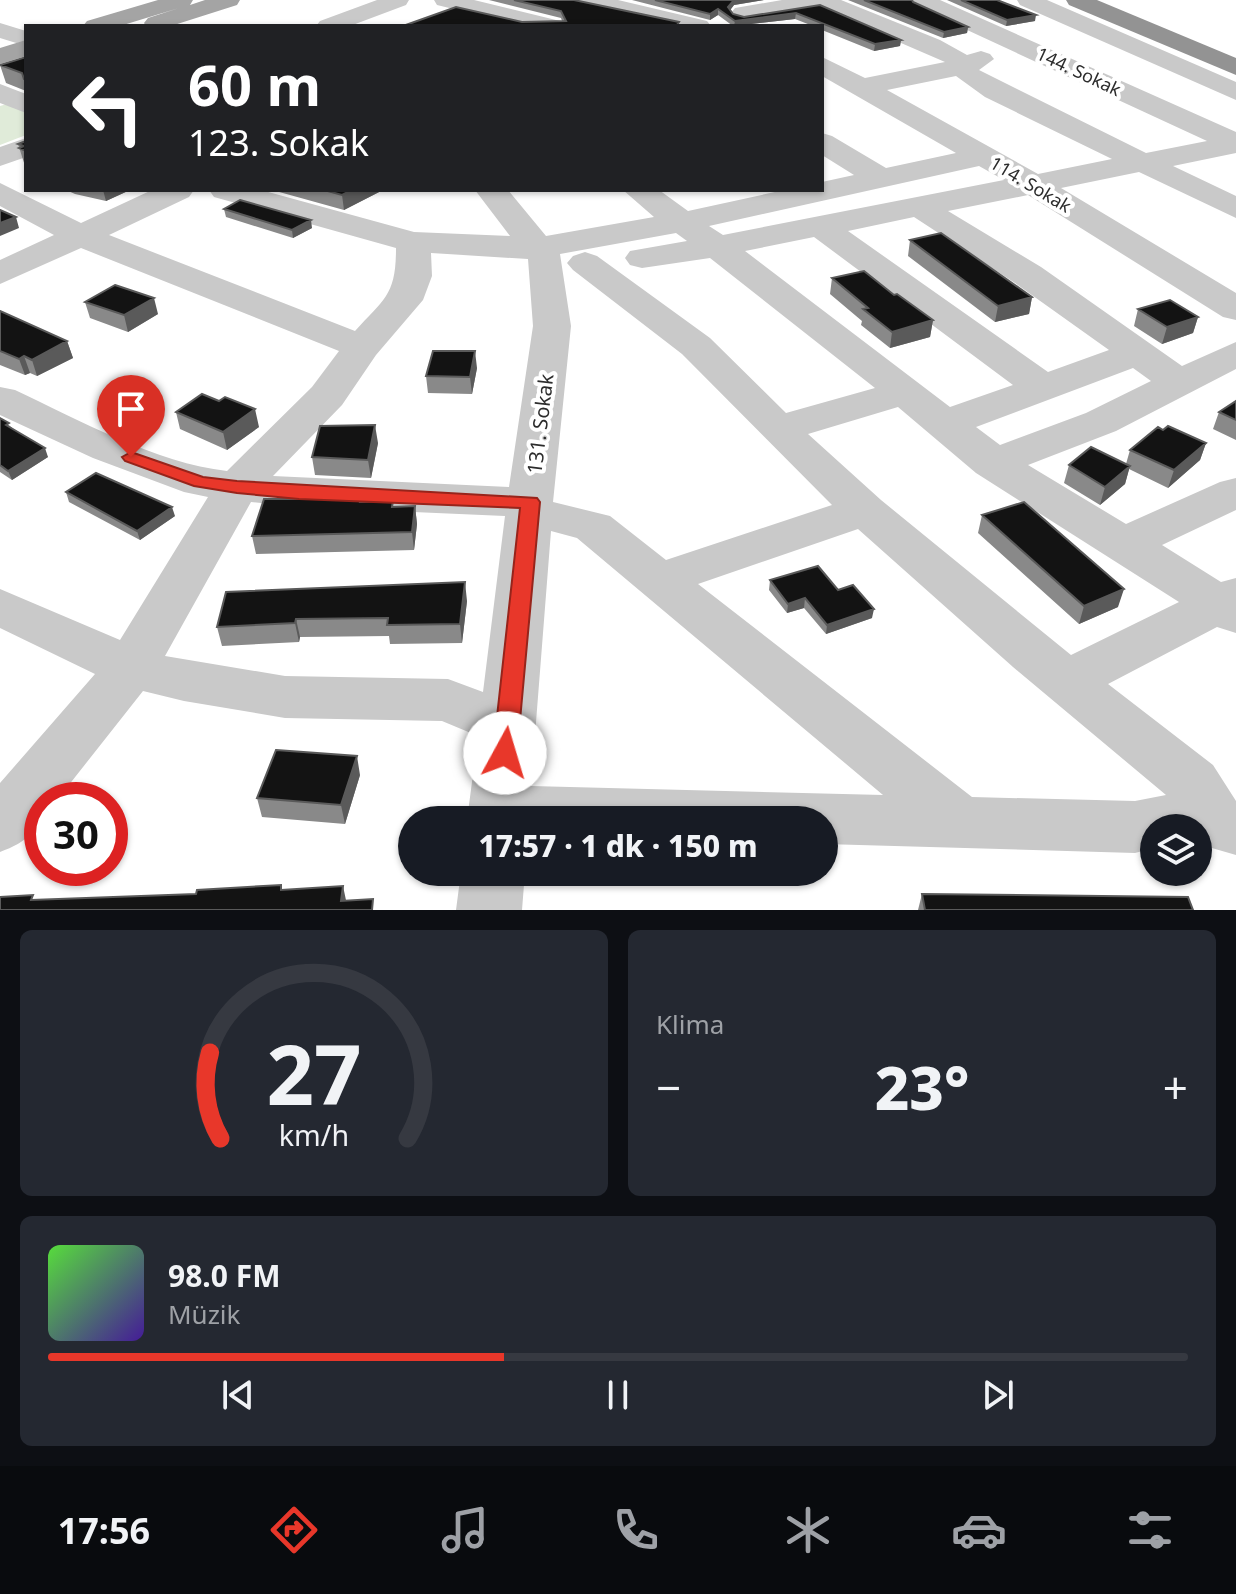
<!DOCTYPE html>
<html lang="tr">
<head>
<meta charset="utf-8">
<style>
	body { margin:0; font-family:"Noto Sans",sans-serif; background:#242831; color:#f1f3f6; height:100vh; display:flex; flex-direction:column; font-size:30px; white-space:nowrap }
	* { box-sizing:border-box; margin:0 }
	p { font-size:26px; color:#9ea1a6 }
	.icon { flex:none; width:44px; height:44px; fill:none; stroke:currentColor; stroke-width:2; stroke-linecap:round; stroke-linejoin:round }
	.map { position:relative; height:910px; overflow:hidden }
	.drawer { display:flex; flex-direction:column; gap:20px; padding:20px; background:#0d0f14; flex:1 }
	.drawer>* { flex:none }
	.top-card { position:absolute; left:24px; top:24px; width:800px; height:168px; border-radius:0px; box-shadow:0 2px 6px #0004; background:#202124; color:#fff; overflow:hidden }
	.controls { position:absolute; left:1140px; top:814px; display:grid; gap:16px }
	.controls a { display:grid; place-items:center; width:72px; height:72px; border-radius:50%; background:#171b24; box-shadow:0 2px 6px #0004; font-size:40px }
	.speed { position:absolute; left:24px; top:782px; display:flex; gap:16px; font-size:40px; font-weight:700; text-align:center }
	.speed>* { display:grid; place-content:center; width:104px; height:104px; border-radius:50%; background:#171b24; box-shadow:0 2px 6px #0004; line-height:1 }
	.speed .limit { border:12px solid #d22; background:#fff; color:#111 }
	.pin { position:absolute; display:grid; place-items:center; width:68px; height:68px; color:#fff; margin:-82px -34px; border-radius:50% 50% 50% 0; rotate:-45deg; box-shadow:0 0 8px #0007 }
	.pin .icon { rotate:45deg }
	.me { position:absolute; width:88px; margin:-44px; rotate:6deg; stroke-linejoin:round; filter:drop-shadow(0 0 6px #0008) }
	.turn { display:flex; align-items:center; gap:28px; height:168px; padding:0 32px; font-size:36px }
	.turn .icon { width:104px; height:104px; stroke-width:2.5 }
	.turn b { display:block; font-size:56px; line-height:68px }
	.big { font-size:60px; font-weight:800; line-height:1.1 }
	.drawer .widget { flex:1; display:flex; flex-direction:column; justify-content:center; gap:12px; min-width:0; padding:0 28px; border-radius:12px; background:#242831 }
	.drawer .dial { align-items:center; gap:0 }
	.dial svg { height:208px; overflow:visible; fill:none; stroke:#363941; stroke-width:7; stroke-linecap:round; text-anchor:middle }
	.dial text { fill:#f1f3f6; stroke:none }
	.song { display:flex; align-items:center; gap:24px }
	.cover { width:96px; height:96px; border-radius:12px; background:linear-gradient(135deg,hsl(110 70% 55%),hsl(260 70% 35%)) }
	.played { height:8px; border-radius:4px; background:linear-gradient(90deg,#e8372a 40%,#363941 40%) }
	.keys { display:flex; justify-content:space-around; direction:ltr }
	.heat { display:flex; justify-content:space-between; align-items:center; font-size:44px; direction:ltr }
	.drawer .tiles { flex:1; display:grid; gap:20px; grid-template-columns:1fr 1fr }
	.widget:last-child { grid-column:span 2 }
	.trip { position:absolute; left:398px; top:806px; width:440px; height:80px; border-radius:40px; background:#171b24; box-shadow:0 2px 6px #0004; font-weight:800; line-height:80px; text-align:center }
	.menu { display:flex; height:128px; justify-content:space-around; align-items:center; background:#090b0e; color:#9ea1a6 }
	.menu .icon { width:56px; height:56px }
	.menu .active { color:#e8372a }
	.menu b { font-size:36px; color:#f1f3f6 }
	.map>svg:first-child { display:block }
	.green { fill:#e0ebd9 }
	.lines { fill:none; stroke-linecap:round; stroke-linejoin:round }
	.minor { fill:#c9c9c9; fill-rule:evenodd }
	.major { fill:#a4a4a4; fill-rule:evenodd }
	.highway { fill:#939393; fill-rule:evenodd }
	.wall { fill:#898989 }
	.shaded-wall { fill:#5a5a5a }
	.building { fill:#131313; stroke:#5a5a5a; stroke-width:2 }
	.route { fill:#e8372a; stroke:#97241b; stroke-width:2 }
	.labels { text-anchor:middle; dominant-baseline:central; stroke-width:8; stroke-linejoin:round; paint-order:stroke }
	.far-street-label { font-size:18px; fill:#2c2c2c; stroke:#fff }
	.street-label { font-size:20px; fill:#2c2c2c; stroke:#fff }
</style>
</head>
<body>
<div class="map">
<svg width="1236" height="910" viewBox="0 0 1236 910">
	<rect width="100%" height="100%" fill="#fff"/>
	<path class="green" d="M 7,104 L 26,113 L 26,135 L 0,145 L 0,106 Z"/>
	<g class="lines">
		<path class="minor" d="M 377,0 L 409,0 L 406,5 L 350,26 L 316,26 L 320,21 Z
			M 434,0 L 474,0 L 560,21 L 564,26 L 523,26 L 437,5 Z
			M 578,0 L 618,0 L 707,21 L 711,26 L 669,26 L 581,5 Z
			M 782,0 L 841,0 L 940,40 L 967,55 L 981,51 L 990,54 L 994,59 L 979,70 L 1146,153 L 1207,141 L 913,5 L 910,0 L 940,0 L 1236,132 L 1236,153 L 1173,166 L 1236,196 L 1236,218 L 1139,172 L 1061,188 L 1236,293 L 1236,320 L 1223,317 L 1028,195 L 948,211 L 1041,267 L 1182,366 L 1236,342 L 1236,369 L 1116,431 L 1028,465 L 1126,524 L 1220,482 L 1236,478 L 1236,510 L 1162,545 L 1221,582 L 1236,578 L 1236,633 L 1217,627 L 1108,684 L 1213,765 L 1236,801 L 1236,855 L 1198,844 L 1198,828 L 1154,828 L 1154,848 L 1135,853 L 824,844 L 824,820 L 467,820 L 478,736 L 442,721 L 285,718 L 184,701 L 143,691 L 57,800 L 42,800 C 42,830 27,842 0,852 L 0,783 L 95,674 L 0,628 L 0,589 L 120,640 L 208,497 L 184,492 L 93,458 L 0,415 L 0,387 L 15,390 C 79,420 156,463 227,471 L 312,387 L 339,351 L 81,248 L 0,284 L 0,260 L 54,235 L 0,206 L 0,183 L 81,223 L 152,190 L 194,190 L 189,197 L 109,235 L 355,331 C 385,298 396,295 396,248 L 214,197 L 209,190 L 261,190 L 414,232 L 510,236 L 475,190 L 508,190 L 546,236 L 654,217 L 623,190 L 659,190 L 688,211 L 784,190 L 822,190 L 822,182 L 854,175 L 822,155 L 822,133 L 832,136 L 886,168 L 956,153 L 822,76 L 822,57 L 865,78 L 945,62 L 820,8 L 743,20 L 735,18 L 731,13 L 735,8 ZM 956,76 L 985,97 L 1112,159 L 1038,174 L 887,90 ZM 979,166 L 1004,180 L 723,235 L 709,226 ZM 914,217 L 1015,283 L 1109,350 L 1048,372 L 848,231 ZM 676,233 L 687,241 L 630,251 L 625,258 L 630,265 L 642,268 L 710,258 L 875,388 L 786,413 L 710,338 L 597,256 L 585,252 L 573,256 L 567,263 L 573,270 L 682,354 L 832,505 L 666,560 L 610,516 L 553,502 L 571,326 L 560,254 ZM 814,237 L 1013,385 L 950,407 L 745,251 ZM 431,253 L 528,259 L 533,326 L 509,487 L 273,476 L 342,405 L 376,355 L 423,300 L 432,276 ZM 1133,368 L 1151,381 L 1086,413 L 1000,445 L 976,427 ZM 898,407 L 976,473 L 1179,602 L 1071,655 L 881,500 L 808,434 ZM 251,502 L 299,507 L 505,516 L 483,692 L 448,679 L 285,676 L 165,656 ZM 858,529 L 1013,667 L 1166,795 L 1135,801 L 972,797 L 698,584 ZM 551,531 L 577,538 L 883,795 L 531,786 Z
			M 1017,0 L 1047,0 L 1236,82 L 1236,100 L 1020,5 Z
			M 0,23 L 26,31 L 26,46 L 0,38 Z
			M 0,84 L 26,94 L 26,113 L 0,103 Z
			M 26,138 L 26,157 L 0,166 L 0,147 Z
			M 461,872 L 525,872 L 522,910 L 456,910 Z"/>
		<path class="major" d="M 158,0 L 193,0 L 190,5 L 205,0 L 240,0 L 237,5 L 171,26 L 146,26 L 144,23 L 148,18 L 179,8 L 120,26 L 83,26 L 87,21 Z
			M 26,40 L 26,56 L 0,64 L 0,48 Z"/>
		<path class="highway" d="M 1066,0 L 1097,0 L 1236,58 L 1236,75 L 1069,5 Z"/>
	</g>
	<path class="wall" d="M 489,0 L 574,0 L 679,26 L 522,22 L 562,21 L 561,18 Z
		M 632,0 L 764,0 L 734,5 L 730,10 L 733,14 L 744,17 L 820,5 L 901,40 L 900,46 L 874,51 L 822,30 L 822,26 L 813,26 L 795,19 L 733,26 L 718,15 L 710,20 Z
		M 848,0 L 912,0 L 913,2 L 968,27 L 967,33 L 943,38 Z
		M 947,0 L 997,0 L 1035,21 L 1006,26 Z
		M 26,57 L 26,91 L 6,83 L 0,65 Z
		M 26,141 L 26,169 L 18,144 Z
		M 66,190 L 130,190 L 106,201 L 75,194 Z
		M 272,190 L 383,190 L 344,210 Z
		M 224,209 L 312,228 L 293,238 L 226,217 Z
		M 910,240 L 1032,297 L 1029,314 L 995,322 L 908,256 Z
		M 832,278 L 894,295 L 933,320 L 930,337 L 890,348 L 861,325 L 862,321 L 830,294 Z
		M 85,302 L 158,314 L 128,332 L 90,318 Z
		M 1138,309 L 1198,317 L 1193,333 L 1162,344 L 1134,326 Z
		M 0,311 L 67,341 L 73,358 L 37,376 L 30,373 L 25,375 L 0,365 Z
		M 477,368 L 472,394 L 428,393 L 426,376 Z
		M 1236,401 L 1236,440 L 1213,429 L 1219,412 Z
		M 176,412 L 259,427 L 227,450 L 180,429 Z
		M 0,418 L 48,457 L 12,480 L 0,472 Z
		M 1163,430 L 1206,443 L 1200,460 L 1168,488 L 1129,469 L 1125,484 L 1100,505 L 1064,483 L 1069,465 L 1126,464 L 1130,450 Z
		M 378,443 L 371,478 L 315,475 L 312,457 Z
		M 66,492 L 175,516 L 140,540 L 69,502 Z
		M 363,502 L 393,507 L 415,506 L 417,524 L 414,550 L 256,554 L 252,536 Z
		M 982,515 L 1118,607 L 1079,624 L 978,533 Z
		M 770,580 L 838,590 L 872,618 L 826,634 L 804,608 L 787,613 L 769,590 Z
		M 467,601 L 462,643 L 390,644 L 389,636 L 300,637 L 299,642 L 222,646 L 217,627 Z
		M 360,775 L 345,824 L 262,817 L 257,798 Z
		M 922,894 L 1193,910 L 918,910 Z"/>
	<path class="shaded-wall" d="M 734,0 L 764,0 L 734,5 L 728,13 L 728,7 Z
		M 718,9 L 718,15 L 710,20 L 710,14 Z
		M 796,13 L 795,19 L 734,26 L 735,21 Z
		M 1036,15 L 1035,21 L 1006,26 L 1007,20 Z
		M 968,27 L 967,33 L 943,38 L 944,32 Z
		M 901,40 L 900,46 L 874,51 L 875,44 Z
		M 103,190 L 130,190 L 106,201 Z
		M 352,190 L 383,190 L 344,210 L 342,195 Z
		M 16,217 L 19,228 L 0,236 L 0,223 Z
		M 311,220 L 312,228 L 293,238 L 292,230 Z
		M 1032,297 L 1029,314 L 995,322 L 998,306 Z
		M 154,298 L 158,314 L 128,332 L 124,315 Z
		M 1198,317 L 1193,333 L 1162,344 L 1167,327 Z
		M 933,320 L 930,337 L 890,348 L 892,332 Z
		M 67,341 L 73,358 L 37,376 L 32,360 Z
		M 475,351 L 477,368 L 472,394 L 470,377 Z
		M 24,356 L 30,373 L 25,375 L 19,359 Z
		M 255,409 L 259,427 L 227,450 L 223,432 Z
		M 375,425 L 378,443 L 371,478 L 368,460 Z
		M 1206,443 L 1200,460 L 1168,488 L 1174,470 Z
		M 45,448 L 48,457 L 12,480 L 8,471 Z
		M 1130,466 L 1125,484 L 1100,505 L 1105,487 Z
		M 415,506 L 417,524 L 414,550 L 412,532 Z
		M 172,507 L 175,516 L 140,540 L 137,531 Z
		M 465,582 L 467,601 L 462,643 L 460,624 Z
		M 1124,589 L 1118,607 L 1079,624 L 1084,606 Z
		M 805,598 L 804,608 L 787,613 L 788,604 Z
		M 874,609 L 872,618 L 826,634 L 827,625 Z
		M 296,619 L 300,637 L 299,642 L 295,623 Z
		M 357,756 L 360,775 L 345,824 L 341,805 Z
		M 343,886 L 347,905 L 341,901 Z"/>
	<path class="building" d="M 514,0 L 574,0 L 679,22 L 676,26 L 403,26 L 456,7 L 522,22 L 566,21 L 561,11 Z
		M 655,0 L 734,0 L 728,7 L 733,14 L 744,17 L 820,5 L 901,40 L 875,44 L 796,13 L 735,21 L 718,9 L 710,14 Z
		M 864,0 L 912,0 L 913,2 L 968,27 L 944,32 Z
		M 961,0 L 997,0 L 1036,15 L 1007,20 Z
		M 26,57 L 26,80 L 24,79 L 22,73 L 0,65 Z
		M 26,141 L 26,151 L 19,148 L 24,146 L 18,144 Z
		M 324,190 L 352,190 L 342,195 Z
		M 240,200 L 311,220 L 292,230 L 224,209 Z
		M 0,210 L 16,217 L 0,223 Z
		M 941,233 L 1032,297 L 998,306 L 910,240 Z
		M 864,271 L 894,295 L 897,294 L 933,320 L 892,332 L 863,309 L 868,308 L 832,278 Z
		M 115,285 L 154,298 L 124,315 L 85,302 Z
		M 1170,300 L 1198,317 L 1167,327 L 1138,309 Z
		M 0,311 L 67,341 L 32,360 L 24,356 L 19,359 L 0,351 Z
		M 433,351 L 475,351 L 470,377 L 426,376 Z
		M 202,394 L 219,401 L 225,397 L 255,409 L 223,432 L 176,412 Z
		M 1236,401 L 1236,420 L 1219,412 Z
		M 0,418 L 9,423 L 6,425 L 45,448 L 8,471 L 0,465 Z
		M 375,425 L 368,460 L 312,457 L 320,426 Z
		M 1168,426 L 1206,443 L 1174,470 L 1130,450 L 1158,427 L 1163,430 Z
		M 1091,447 L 1130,466 L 1105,487 L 1069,465 Z
		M 96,473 L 172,507 L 137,531 L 66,492 Z
		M 302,492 L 362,495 L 360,502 L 393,501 L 392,507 L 415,506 L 412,532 L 252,536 L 264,499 L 300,499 Z
		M 1024,502 L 1124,589 L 1084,606 L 982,515 Z
		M 818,566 L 838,590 L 853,585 L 874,609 L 827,625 L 805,598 L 788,604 L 770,580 Z
		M 465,582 L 460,624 L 387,625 L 388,618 L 296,619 L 295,623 L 217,627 L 226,592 Z
		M 276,750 L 357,756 L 341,805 L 257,798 Z
		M 281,885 L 281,890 L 343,886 L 341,901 L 373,899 L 372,910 L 0,910 L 0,897 L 33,895 L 31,900 L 196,894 L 197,890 Z
		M 922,894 L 1188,897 L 1193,910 L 925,910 Z"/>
	<path class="route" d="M 131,452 L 203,477 L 237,481 L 537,498 L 540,502 L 517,753 L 513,760 L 505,763 L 496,760 L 493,753 L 520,508 L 299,499 L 237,493 L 194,486 L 125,461 L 122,457 Z"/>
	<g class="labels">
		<g class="far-street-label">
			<text transform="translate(1079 71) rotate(25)">144. Sokak</text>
			<text transform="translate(1031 184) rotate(31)">114. Sokak</text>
		</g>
		<g class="street-label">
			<text transform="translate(540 424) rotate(-83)">131. Sokak</text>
		</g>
	</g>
</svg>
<div class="controls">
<a><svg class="icon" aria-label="layers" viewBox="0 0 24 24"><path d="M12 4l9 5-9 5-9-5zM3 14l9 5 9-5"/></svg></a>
</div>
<div class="speed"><div class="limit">30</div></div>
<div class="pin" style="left:131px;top:457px;background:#d93025"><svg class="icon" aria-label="arrive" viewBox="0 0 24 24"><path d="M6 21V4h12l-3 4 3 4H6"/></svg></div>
<svg class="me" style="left:505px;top:753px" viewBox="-20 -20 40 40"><circle r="19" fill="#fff"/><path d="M0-13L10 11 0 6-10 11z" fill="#e8372a"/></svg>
<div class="trip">17:57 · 1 dk · 150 m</div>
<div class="top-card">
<div class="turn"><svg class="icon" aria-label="left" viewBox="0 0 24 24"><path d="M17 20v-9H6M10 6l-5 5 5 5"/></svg><div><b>60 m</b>123. Sokak</div></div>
</div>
</div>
<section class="drawer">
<div class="tiles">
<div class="widget dial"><svg viewBox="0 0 100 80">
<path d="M14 69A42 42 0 1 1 86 69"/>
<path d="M14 69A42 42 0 0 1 10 36" stroke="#e8372a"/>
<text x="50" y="56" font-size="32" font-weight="700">27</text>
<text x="50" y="72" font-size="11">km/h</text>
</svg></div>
<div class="widget"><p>Klima</p>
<div class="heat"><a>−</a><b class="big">23°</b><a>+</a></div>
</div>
<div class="widget">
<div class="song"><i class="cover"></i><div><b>98.0 FM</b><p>Müzik</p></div></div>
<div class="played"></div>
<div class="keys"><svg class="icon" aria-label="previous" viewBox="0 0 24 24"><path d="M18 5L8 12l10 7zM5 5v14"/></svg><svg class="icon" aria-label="pause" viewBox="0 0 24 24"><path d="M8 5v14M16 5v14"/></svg><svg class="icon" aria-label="next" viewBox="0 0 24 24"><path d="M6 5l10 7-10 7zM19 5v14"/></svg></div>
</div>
</div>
</section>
<nav class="menu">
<b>17:56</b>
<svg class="icon active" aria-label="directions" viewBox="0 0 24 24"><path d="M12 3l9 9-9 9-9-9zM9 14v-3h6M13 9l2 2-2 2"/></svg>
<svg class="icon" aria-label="music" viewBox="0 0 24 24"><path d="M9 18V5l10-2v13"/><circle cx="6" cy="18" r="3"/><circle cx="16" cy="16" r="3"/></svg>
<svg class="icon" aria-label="phone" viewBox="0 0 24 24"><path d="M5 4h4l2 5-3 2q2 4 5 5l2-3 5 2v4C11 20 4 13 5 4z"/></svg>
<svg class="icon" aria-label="climate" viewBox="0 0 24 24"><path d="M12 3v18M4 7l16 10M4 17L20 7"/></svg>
<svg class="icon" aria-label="car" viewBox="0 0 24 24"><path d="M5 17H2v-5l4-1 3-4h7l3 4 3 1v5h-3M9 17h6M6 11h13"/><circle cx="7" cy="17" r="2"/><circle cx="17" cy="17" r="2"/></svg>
<svg class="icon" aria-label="filters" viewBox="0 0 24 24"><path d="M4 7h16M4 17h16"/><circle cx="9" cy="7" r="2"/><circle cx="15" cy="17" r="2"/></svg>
</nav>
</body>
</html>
